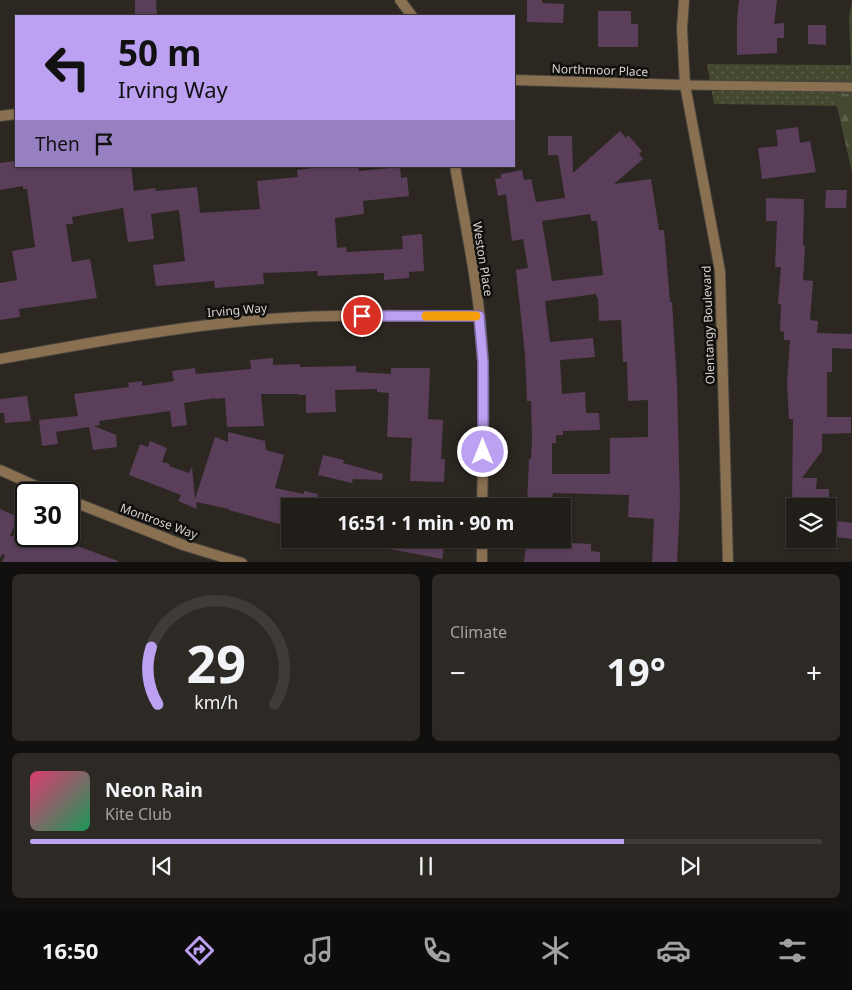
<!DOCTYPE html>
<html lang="en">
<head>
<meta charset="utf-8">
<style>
	body { margin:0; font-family:"Noto Sans",sans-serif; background:#2d2a26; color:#f1f3f6; height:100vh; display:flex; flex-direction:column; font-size:19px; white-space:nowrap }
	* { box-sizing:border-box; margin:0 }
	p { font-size:16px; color:#a2a2a2 }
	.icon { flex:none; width:28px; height:28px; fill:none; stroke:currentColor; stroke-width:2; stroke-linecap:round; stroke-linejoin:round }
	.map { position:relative; height:562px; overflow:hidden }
	.details { display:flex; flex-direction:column; gap:12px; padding:12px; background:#12100e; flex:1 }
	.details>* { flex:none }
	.hud { position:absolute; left:15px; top:15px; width:500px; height:152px; border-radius:0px; box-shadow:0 1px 4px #0004,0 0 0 1px #3e3b38; background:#bca0f2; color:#111; overflow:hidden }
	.controls { position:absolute; left:786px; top:498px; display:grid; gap:10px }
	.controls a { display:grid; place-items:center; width:50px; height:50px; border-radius:0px; background:#211d19; box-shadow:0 1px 4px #0004,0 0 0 1px #3e3b38; font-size:25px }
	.speed { position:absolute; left:15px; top:482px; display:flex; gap:10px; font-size:25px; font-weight:700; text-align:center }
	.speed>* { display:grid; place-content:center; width:65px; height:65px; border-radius:50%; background:#211d19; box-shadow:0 1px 4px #0004,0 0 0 1px #3e3b38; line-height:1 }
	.speed .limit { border:2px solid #111; border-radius:8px; background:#fff; color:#111 }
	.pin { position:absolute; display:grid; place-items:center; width:42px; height:42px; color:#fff; margin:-21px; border:2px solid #fff; border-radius:50%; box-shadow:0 1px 5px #0007 }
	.me { position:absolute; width:55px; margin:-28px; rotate:0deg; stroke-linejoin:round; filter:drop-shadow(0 0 4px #0008) }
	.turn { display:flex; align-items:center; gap:18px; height:105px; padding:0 20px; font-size:22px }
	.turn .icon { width:65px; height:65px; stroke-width:2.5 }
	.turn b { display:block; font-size:35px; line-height:42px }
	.then { display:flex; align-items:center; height:48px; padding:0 20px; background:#0003; gap:10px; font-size:19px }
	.big { font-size:38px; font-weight:700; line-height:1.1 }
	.details .widget { flex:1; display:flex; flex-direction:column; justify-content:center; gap:8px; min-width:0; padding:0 18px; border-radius:8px; background:#2d2a26 }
	.details .dial { align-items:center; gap:0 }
	.dial svg { height:130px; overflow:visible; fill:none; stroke:#3e3b38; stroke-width:7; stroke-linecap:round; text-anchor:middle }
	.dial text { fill:#f1f3f6; stroke:none }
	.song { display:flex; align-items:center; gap:15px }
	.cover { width:60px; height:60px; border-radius:8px; background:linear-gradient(135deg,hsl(340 70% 55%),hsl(150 70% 35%)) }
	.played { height:5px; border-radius:2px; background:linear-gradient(90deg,#bca0f2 75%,#3e3b38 75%) }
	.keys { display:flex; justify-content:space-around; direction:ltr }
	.heat { display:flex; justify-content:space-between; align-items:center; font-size:28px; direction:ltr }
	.details .tiles { flex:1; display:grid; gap:12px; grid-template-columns:1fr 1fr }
	.widget:last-child { grid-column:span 2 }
	.trip { position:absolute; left:281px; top:498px; width:290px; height:50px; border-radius:0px; background:#211d19; box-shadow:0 1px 4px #0004,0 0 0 1px #3e3b38; font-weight:700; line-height:50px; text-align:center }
	.tab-bar { display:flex; height:80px; justify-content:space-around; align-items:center; background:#0d0c0a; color:#a2a2a2 }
	.tab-bar .icon { width:35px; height:35px }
	.tab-bar .selected { color:#bca0f2 }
	.tab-bar b { font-size:22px; color:#f1f3f6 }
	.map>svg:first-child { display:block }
	.grass { fill:url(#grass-dots) }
	.forest { fill:url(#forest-firs) }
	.building { fill:#5a3e5a; fill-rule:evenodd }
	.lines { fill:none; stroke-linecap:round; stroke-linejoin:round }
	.service-casing { stroke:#47433d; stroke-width:11 }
	.minor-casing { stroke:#47433d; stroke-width:12 }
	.service { stroke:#887051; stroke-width:9 }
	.minor { stroke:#887051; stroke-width:10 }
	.route-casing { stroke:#7a689d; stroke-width:12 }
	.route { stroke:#bca0f2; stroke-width:9 }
	.slow { stroke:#f59e0b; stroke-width:9 }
	.labels { text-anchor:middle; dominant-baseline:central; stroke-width:5; stroke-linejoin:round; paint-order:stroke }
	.street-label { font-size:12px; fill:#d7d4d1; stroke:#12100e }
</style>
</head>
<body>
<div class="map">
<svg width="852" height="563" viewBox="0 0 852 563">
	<defs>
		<pattern id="grass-dots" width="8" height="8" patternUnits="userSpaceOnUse" patternTransform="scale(1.25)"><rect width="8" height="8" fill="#44482f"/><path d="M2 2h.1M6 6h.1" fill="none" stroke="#5e624c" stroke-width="1.8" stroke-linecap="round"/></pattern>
		<pattern id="forest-firs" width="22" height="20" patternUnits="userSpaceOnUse" patternTransform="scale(1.25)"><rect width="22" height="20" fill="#44482f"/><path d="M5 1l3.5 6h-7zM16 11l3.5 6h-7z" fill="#5e624c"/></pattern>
	</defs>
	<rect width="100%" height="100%" fill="#2c2721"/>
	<path class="grass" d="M 852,0 L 852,172 L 837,106 L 714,104 L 707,64 L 851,65 L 849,18 Z"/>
	<path class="forest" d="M 835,94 L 852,94 L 852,172 Z"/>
	<path class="building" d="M 135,0 L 156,0 L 157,16 L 135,16 Z
		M 527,0 L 542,0 L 542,3 L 564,4 L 563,23 L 527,22 Z
		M 739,0 L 777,0 L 774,24 L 784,23 L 784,38 L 777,38 L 777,53 L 737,55 L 737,19 Z
		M 598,11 L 631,11 L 631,24 L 638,24 L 638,47 L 598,47 Z
		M 808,25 L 826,25 L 826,45 L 808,44 Z
		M 798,127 L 800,143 L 810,141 L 816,172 L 762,179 L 758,148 L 778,146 L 776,130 Z
		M 620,131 L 626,138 L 628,135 L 642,151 L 639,154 L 643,159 L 614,184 L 651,179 L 659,230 L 664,230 L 670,302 L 672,302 L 677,384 L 680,503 L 677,563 L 652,563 L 654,519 L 628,517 L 629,495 L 553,493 L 552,506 L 527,506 L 529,459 L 531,459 L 532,440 L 531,401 L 527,401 L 525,355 L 516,270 L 528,268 L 523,239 L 512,241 L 506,194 L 498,196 L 495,179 L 501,178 L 501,174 L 522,170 L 524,180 L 531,179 L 536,202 L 565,198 L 558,155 L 548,155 L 548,136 L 572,136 L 573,173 ZM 590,214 L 591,221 L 597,221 L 603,275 L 552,281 L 542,221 ZM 596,294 L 597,298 L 598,298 L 599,321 L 621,320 L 623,362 L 627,362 L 628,401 L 648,400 L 648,437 L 610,438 L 610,474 L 552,474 L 552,443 L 556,443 L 556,435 L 563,435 L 563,431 L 600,430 L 599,413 L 586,413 L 585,392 L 562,394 L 560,360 L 595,357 L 593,338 L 550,342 L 545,301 Z
		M 16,161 L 16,166 L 131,166 L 134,191 L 155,188 L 156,191 L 197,187 L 200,213 L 260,209 L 257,181 L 298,177 L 297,170 L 330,166 L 358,166 L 359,171 L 400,167 L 401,178 L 407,177 L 409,196 L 363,201 L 364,214 L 335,218 L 337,248 L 346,247 L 347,252 L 403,249 L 402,236 L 422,234 L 424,271 L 409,272 L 409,278 L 384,280 L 384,273 L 318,276 L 317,271 L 292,272 L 263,273 L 264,284 L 215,288 L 214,281 L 156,286 L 153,265 L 185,261 L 179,210 L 151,214 L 154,239 L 128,242 L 123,208 L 72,217 L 73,224 L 66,224 L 72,262 L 90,259 L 97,298 L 19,309 L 20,317 L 0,320 L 0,283 L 17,280 L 12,251 L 35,247 L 27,189 L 23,189 L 23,186 L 0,190 L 0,163 Z
		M 826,190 L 847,190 L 846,208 L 825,208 Z
		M 766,198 L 804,199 L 803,246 L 805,246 L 803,280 L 813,281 L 810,320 L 818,321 L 817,333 L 852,334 L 852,349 L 832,348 L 832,372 L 827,372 L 827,417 L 851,417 L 851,433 L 822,434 L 822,451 L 802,478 L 817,478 L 816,489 L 829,489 L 829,506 L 792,506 L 793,419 L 789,419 L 787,383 L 790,340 L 784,340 L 784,332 L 780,331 L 781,304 L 778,304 L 781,267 L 775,267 L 777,221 L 766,221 Z
		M 273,358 L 273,365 L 300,364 L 300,367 L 356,366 L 356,372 L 391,374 L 391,368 L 430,368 L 428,419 L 443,420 L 441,459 L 445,459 L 444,482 L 410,481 L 412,438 L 387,437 L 389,393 L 377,392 L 377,389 L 335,390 L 336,412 L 306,413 L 306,395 L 299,395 L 298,394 L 261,394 L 264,426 L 227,427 L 225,398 L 215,399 L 215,398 L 184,403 L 187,425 L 172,427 L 170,411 L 99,421 L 100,425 L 94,426 L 116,435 L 117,447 L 93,450 L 89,427 L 56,432 L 58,444 L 42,446 L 39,420 L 78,416 L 74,394 L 129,387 L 128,383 L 142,381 L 142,386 L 174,381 L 172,371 L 195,368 L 196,374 L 251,369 L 250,360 Z
		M 27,396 L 31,421 L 5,423 L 4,413 L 0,413 L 0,399 Z
		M 228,432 L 265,441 L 266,450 L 284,455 L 275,488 L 304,494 L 304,491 L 318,494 L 317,498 L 329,500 L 328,506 L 290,506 L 290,527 L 229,510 L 229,509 L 196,502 L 197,509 L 178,501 L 181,495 L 129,475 L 140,444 L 148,447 L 150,441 L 167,448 L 162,462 L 170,464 L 169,466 L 189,473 L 192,467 L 195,499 L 215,437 L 228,442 Z
		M 323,455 L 344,460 L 343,463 L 383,474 L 382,480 L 353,479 L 352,483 L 318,475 Z
		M 0,509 L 18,517 L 10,536 L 50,536 L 118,561 L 117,563 L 2,563 L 5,555 L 2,554 L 0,558 Z
		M 838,521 L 852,523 L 852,539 L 836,537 Z
		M 375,539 L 445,539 L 442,559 L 374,546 Z
		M 572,543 L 591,544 L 591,551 L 600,552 L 600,563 L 524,563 L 526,545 L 572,549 Z"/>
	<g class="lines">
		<g class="service-casing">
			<path id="service" d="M 685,85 L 852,87"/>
		</g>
		<g class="minor-casing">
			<path id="minor" d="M 400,0 L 412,16
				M 684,0 L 682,29 L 685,85 L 720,271 L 728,563
				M 514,80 L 685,85
				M 0,116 L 16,114
				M 455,166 C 466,231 481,296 483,362 C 485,410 483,458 482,506
				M 0,359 C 79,345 157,330 236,322 C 317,313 399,316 479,316
				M 0,470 L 54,494
				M 69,500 L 183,545 L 242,563
				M 482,563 L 482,539"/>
		</g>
		<use href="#service" class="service"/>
		<use href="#minor" class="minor"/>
	</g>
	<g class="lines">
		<g class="route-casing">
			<path id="route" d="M 362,316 L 479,316 L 483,362 L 483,452"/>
		</g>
		<use href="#route" class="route"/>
		<path class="slow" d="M 426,316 L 476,316"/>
	</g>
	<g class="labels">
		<g class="street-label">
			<text transform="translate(600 70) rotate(2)">Northmoor Place</text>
			<text transform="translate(483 259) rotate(81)">Weston Place</text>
			<text transform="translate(237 310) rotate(-5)">Irving Way</text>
			<text transform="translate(708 325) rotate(-92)">Olentangy Boulevard</text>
			<text transform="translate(159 521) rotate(20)">Montrose Way</text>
		</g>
	</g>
</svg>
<div class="controls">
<a><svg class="icon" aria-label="layers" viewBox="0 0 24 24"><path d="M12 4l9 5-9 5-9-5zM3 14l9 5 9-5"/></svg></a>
</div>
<div class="speed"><div class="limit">30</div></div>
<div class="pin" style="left:362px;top:316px;background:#d93025"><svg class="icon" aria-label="arrive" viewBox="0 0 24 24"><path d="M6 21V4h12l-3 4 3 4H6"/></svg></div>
<svg class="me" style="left:483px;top:452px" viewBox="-20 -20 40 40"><circle r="17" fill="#bca0f2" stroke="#fff" stroke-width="3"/><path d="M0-11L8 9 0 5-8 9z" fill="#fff"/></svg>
<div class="trip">16:51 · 1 min · 90 m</div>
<div class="hud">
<div class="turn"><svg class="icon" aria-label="left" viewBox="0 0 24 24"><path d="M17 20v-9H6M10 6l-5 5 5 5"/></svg><div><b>50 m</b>Irving Way</div></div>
<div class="then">Then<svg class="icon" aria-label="arrive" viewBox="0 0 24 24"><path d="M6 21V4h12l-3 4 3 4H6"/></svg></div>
</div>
</div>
<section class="details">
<div class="tiles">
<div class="widget dial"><svg viewBox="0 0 100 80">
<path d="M14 69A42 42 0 1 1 86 69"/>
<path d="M14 69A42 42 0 0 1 10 34" stroke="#bca0f2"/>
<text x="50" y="56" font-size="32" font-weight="700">29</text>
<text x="50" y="72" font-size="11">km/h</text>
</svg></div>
<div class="widget"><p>Climate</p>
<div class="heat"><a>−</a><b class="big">19°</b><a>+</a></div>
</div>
<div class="widget">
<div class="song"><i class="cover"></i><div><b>Neon Rain</b><p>Kite Club</p></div></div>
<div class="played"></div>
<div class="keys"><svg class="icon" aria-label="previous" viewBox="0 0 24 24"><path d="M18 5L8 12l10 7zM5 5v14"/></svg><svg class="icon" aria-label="pause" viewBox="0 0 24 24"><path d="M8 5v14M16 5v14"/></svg><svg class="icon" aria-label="next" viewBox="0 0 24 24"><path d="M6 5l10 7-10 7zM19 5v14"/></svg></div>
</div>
</div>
</section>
<nav class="tab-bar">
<b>16:50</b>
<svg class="icon selected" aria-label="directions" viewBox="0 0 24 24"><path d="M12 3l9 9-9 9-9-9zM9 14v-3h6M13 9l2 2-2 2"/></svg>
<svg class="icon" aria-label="music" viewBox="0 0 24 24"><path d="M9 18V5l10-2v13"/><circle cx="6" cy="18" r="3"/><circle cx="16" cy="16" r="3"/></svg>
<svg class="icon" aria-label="phone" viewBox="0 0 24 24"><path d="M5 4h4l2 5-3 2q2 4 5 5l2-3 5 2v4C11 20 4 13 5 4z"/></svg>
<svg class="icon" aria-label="climate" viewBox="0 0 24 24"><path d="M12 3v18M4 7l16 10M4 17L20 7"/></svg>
<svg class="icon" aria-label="car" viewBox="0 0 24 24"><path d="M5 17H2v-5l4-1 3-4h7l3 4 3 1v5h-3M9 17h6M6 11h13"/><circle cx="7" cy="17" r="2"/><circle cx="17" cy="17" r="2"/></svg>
<svg class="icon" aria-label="filters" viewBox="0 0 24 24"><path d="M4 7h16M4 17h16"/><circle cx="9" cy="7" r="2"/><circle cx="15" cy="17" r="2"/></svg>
</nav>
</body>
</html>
